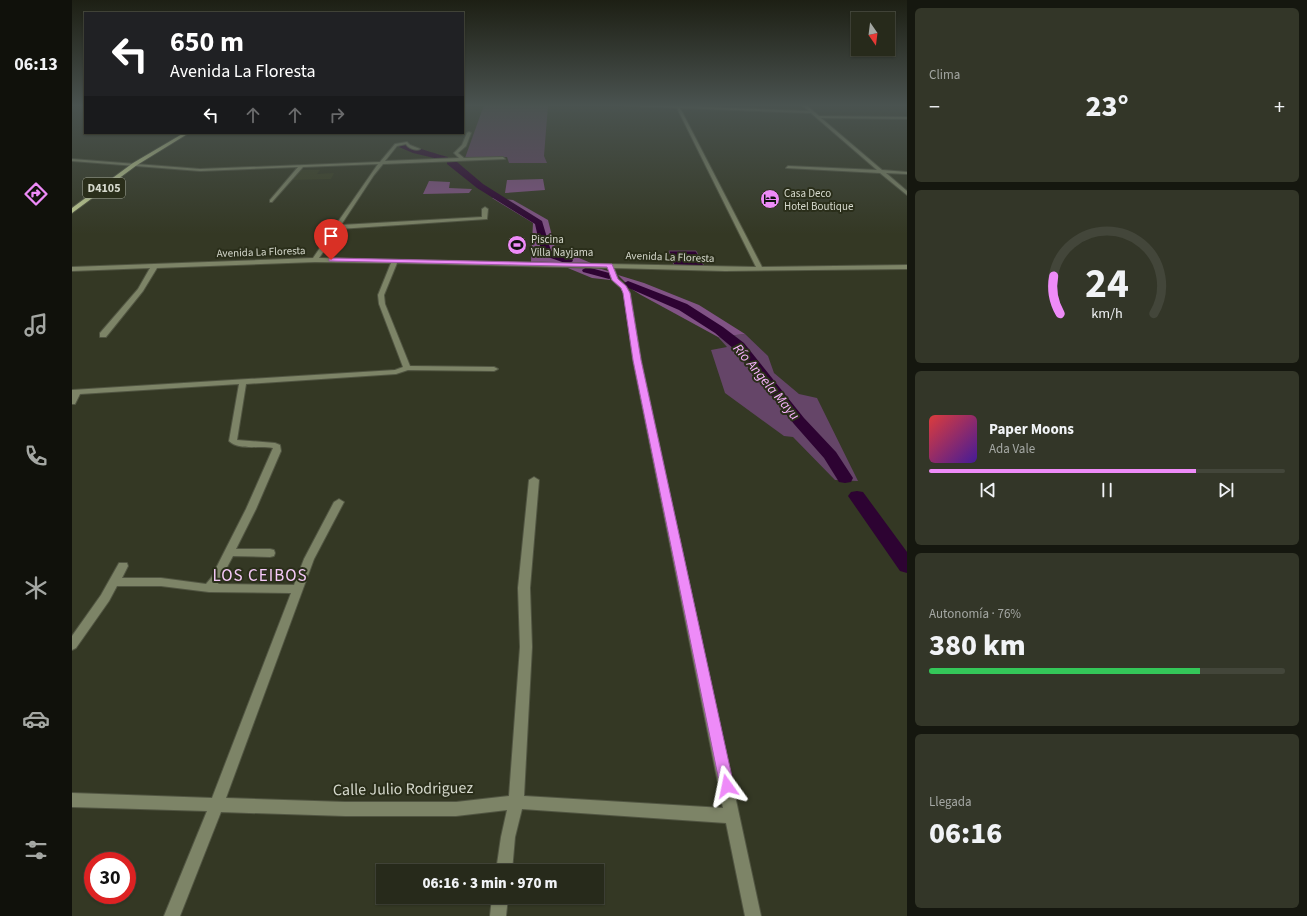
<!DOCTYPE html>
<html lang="es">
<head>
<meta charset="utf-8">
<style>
	body { margin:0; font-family:"Source Sans 3",sans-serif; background:#333628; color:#f1f3f6; height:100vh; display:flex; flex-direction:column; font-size:15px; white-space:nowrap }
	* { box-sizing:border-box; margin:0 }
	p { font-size:13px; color:#a4a7a3 }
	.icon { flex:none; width:22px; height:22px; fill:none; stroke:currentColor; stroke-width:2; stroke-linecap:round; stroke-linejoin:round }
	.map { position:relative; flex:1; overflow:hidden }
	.side { display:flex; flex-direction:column; gap:8px; padding:8px; background:#15170f; width:400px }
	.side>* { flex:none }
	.hud { position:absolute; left:12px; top:12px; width:380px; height:122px; border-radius:0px; box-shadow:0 1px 3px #0004,0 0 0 1px #43463a; background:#202124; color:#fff; overflow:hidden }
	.needle { width:26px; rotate:166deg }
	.fabs { position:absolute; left:779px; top:12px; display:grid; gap:8px }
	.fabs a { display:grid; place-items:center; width:44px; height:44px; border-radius:0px; background:#272a1b; box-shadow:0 1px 3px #0004,0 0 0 1px #43463a; font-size:20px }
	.speed { position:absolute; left:12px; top:852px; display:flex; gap:8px; font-size:20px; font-weight:700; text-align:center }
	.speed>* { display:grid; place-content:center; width:52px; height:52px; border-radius:50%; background:#272a1b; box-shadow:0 1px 3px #0004,0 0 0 1px #43463a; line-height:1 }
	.speed .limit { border:6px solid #d22; background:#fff; color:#111 }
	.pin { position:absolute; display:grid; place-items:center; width:34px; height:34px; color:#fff; margin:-41px -17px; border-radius:50% 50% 50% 0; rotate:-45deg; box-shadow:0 0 4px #0007 }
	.pin .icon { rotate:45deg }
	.me { position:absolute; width:44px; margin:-22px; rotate:348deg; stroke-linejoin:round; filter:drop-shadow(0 0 3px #0008) }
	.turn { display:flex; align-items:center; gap:14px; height:84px; padding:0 20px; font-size:18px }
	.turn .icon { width:52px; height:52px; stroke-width:2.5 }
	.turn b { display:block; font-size:28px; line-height:34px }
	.lanes { display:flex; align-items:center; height:38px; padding:0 20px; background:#0003; justify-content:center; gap:20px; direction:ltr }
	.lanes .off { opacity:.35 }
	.big { font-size:30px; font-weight:800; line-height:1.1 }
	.side .card { flex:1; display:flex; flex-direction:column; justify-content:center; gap:6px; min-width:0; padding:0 14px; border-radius:6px; background:#333628 }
	.side .dial { align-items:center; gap:0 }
	.dial svg { height:104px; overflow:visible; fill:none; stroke:#43463a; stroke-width:7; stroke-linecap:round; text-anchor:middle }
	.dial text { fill:#f1f3f6; stroke:none }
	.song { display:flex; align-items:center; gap:12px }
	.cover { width:48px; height:48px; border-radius:6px; background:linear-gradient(135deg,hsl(0 70% 55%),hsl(260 70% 35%)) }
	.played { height:4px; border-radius:2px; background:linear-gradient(90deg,#ee8bf8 75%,#43463a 75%) }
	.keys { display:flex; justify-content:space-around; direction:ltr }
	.heat { display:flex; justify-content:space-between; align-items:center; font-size:22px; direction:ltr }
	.charge { height:6px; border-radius:3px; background:linear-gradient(90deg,#34c759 76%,#43463a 0) }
	.trip { position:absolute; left:304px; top:864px; width:228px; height:40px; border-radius:0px; background:#272a1b; box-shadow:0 1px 3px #0004,0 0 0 1px #43463a; font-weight:800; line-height:40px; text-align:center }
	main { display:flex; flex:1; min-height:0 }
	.menu { display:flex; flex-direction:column; width:72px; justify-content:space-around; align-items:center; background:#10110b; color:#a4a7a3 }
	.menu .icon { width:28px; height:28px }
	.menu .selected { color:#ee8bf8 }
	.menu b { font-size:18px; color:#f1f3f6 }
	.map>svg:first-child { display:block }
	.built { fill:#3b4025 }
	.green { fill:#654568 }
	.forest { fill:#815385 }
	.water { fill:#2d0332; stroke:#604360 }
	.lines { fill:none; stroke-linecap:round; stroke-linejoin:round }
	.river { fill:#2d0332; fill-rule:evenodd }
	.minor-casing { stroke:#515542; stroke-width:2 }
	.major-casing { stroke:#515542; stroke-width:2 }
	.minor { fill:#7d8467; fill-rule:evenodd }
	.major { fill:#c4d195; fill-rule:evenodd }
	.route { fill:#ee8bf8; stroke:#9b5aa1 }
	.labels { text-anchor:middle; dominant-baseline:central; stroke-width:4; stroke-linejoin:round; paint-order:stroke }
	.far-poi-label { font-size:11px; fill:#d6d9cd; stroke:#2a2e1a; text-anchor:start }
	.far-street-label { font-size:11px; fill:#d6d9cd; stroke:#2a2e1a }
	.shield { fill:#2a2e1a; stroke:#a2a697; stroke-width:1 }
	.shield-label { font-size:12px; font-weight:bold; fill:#d6d9cd }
	.water-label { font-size:14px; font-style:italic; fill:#f8b3fd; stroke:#2a2e1a }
	.near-street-label { font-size:16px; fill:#d6d9cd; stroke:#2a2e1a }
	.near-neighbourhood-label { font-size:17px; letter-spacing:1px; fill:#f6cafa; stroke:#2a2e1a }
</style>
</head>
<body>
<main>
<nav class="menu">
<b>06:13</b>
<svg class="icon selected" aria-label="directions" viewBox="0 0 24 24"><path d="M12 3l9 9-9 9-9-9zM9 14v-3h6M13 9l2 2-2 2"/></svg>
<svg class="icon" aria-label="music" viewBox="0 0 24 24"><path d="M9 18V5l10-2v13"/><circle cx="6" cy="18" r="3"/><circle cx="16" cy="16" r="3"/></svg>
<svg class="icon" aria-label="phone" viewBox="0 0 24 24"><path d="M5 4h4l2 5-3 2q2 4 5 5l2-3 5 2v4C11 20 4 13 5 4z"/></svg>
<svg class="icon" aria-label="climate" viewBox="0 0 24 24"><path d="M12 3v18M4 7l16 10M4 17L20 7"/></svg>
<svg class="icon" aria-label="car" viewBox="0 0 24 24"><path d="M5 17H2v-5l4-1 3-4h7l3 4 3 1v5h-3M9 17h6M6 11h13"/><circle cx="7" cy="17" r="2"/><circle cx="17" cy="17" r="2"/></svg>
<svg class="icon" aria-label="filters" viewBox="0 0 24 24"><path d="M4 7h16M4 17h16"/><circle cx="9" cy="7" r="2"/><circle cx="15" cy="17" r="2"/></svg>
</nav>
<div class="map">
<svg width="835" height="916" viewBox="0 0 835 916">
	<rect width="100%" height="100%" fill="#343824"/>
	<path class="built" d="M 229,170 L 248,170 L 245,174 L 262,173 L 259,179 L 220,180 Z"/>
	<path class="green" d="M 412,105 L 476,105 L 472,156 L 475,163 L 437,163 L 435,157 L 393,158 Z
		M 673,334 L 696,356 L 702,373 L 727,394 L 745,398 L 786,481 L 763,480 L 721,437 L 712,436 L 653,393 L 639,350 L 655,347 L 646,337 Z"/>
	<path class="forest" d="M 471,179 L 473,190 L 433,193 L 435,180 Z
		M 357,181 L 378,182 L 377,188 L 400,189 L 397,193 L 351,194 Z
		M 420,198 L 441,200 L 476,220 L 483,248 L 519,263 L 459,262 L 461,223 Z
		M 491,266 L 523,267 L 536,271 L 538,280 L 520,278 Z
		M 546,275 L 572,283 L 627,305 L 673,334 L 646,337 L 569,295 L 561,290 Z"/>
	<path class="water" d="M 597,251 L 624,251 L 632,266 L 602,265 Z"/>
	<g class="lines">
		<path class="river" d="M 327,143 C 332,143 367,155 376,157 L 376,160 L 385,162 L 411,184 L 470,221 L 479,251 L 500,259 L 501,261 L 496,264 L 470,255 L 463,224 L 405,188 L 375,164 L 375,161 L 341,153 L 327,147 Z
			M 515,267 L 541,274 L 542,276 L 537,279 L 511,272 L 510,270 Z
			M 556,281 L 615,304 L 651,327 L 672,343 L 732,418 L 764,452 L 781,478 L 779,482 L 773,483 L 767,482 L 752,458 L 722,424 L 662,349 L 643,333 L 607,310 L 552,286 L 550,284 Z
			M 785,491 L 791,492 L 835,552 L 835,573 L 828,571 L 776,496 L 779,492 Z"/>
		<g class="minor-casing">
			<path id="minor" d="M 544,105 L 585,105 L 737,111 L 730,105 L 734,105 L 747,116 L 835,117 L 835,119 L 749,118 L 810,170 L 835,172 L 835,174 L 814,173 L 835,191 L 835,195 L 808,173 L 714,168 L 716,166 L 805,170 L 739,113 L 608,108 L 690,267 L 835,265 L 835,269 L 653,271 L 542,268 L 546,279 L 554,286 L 558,293 L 569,360 L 689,916 L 673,916 L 654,823 L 450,809 L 443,837 L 440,871 L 424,871 L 429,837 L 435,810 L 384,816 L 273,816 L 149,812 L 108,916 L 92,916 L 135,811 L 0,807 L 0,793 L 140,798 L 219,593 L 137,592 L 89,586 L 45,586 L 37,601 L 4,648 L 0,650 L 0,636 L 29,595 L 47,563 L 55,563 L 56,566 L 50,578 L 89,578 L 134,584 L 139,578 L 174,509 L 201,448 C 188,445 167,451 157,441 L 167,384 L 8,394 L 3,404 L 0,404 L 0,390 L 323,370 L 331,367 L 307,304 L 306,295 L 319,263 L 243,262 L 85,268 L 71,291 L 34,337 L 28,337 L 28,333 L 66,289 L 78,268 L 0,271 L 0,267 L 241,258 L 306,164 L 231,167 L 200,202 L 198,202 L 198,200 L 226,167 L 128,171 L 0,161 L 0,159 L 128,169 L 308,162 L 323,144 L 335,142 L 338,145 L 348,149 C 344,151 336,148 334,144 L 325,146 L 313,161 L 387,158 L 382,153 L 390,145 L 395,133 L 397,132 L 399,133 L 394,146 L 386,153 L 392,158 L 431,157 L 433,159 L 311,164 L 302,175 L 269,225 L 410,217 L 410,209 L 413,207 L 416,209 L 415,219 L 267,229 L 247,258 L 684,267 L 605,108 ZM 325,263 L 536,268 L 540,280 L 549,288 L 552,293 L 561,360 L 651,808 L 452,796 L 460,647 L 458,588 L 467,480 L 462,477 L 457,480 L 446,588 L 448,647 L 437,796 L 384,802 L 273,802 L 154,798 L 242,559 L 272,502 L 267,499 L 262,502 L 232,559 L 222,585 L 146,584 L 161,556 L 198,557 L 202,556 L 203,553 L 202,550 L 198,549 L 164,549 L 184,509 L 209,451 L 208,445 L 203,443 L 165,440 L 174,384 L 324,374 L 336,370 L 422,371 L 426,369 L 422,367 L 338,366 L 313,304 L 312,295 Z
				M 420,897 L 436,897 L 434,916 L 418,916 Z"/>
		</g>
		<g class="major-casing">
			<path id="major" d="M 112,133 L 117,133 L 65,165 L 0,213 L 0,208 L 61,163 Z"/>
		</g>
		<use href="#minor" class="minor"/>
		<use href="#major" class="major"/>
	</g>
	<linearGradient id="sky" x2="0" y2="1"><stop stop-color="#1d1f14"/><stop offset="0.45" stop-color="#4a5350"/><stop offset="1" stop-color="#4a5350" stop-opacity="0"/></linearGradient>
	<rect width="835" height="234" fill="url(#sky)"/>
	<path class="route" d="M 259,258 L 540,264 L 546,279 L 554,286 L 558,293 L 569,360 L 662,786 L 660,791 L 655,793 L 650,791 L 648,786 L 561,360 L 551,293 L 549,288 L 540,280 L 535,267 L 257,261 L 257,259 Z"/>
	<defs>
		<g id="hotel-disc" transform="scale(1)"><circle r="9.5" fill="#ee8bf8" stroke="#2a2e1a"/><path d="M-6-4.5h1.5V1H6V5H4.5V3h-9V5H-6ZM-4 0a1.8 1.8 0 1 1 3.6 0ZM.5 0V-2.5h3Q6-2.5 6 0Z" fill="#111"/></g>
		<g id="stadium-disc" transform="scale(1)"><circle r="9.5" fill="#ee8bf8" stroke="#2a2e1a"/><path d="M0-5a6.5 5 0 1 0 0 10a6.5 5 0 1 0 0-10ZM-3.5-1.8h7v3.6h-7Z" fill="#111"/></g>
	</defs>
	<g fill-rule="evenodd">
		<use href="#hotel-disc" x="698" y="199"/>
		<use href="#stadium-disc" x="445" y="245"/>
	</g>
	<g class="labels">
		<g class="far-poi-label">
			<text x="712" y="193">Casa Deco<tspan x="712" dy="13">Hotel Boutique</tspan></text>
			<text x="459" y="239">Piscina<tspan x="459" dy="13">Villa Nayjama</tspan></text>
		</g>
		<g class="far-street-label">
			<text transform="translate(189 252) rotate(-2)">Avenida La Floresta</text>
			<text transform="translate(598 257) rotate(2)">Avenida La Floresta</text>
		</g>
		<rect class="shield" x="11" y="178" width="42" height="20" rx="3"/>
		<g class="shield-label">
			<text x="32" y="188">D4105</text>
		</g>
		<g class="water-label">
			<text transform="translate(694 382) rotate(50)">Río Angela Mayu</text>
		</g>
		<g class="near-street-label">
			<text transform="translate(331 789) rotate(-1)">Calle Julio Rodriguez</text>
		</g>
		<g class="near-neighbourhood-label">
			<text x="188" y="576">LOS CEIBOS</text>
		</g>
	</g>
</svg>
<div class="fabs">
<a><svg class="needle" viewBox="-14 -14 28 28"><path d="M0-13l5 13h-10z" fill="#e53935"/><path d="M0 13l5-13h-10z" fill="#a4a7a3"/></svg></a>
</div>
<div class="speed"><div class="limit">30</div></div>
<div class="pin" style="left:259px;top:260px;background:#d93025"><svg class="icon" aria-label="arrive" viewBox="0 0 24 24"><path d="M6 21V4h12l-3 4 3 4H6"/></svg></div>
<svg class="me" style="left:655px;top:786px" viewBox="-20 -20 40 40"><path d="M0-17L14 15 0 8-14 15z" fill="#ee8bf8" stroke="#fff" stroke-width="4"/></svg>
<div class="trip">06:16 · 3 min · 970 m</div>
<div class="hud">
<div class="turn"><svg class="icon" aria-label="left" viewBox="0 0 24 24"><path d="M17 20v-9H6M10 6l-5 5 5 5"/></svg><div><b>650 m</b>Avenida La Floresta</div></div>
<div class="lanes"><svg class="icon" aria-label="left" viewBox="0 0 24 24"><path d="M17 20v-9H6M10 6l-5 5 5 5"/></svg><svg class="icon off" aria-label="ahead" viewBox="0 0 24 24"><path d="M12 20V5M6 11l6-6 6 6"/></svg><svg class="icon off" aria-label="ahead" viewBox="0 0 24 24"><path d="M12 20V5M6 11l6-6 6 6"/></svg><svg class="icon off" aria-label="right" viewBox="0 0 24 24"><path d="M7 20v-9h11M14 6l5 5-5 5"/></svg></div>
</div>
</div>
<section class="side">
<div class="card"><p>Clima</p>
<div class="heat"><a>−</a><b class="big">23°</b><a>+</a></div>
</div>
<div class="card dial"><svg viewBox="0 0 100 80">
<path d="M14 69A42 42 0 1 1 86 69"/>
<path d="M14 69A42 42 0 0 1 9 40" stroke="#ee8bf8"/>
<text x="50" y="56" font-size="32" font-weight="700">24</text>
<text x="50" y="72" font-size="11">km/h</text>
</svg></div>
<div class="card">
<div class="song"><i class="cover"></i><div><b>Paper Moons</b><p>Ada Vale</p></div></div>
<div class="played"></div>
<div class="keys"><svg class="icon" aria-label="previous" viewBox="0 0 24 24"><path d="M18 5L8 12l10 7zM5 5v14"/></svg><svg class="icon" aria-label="pause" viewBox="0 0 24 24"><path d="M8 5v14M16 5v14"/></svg><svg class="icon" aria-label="next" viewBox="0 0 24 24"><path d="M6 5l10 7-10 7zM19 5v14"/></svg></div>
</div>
<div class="card"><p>Autonomía · 76%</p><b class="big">380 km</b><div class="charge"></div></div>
<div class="card"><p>Llegada</p><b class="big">06:16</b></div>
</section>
</main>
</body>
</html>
